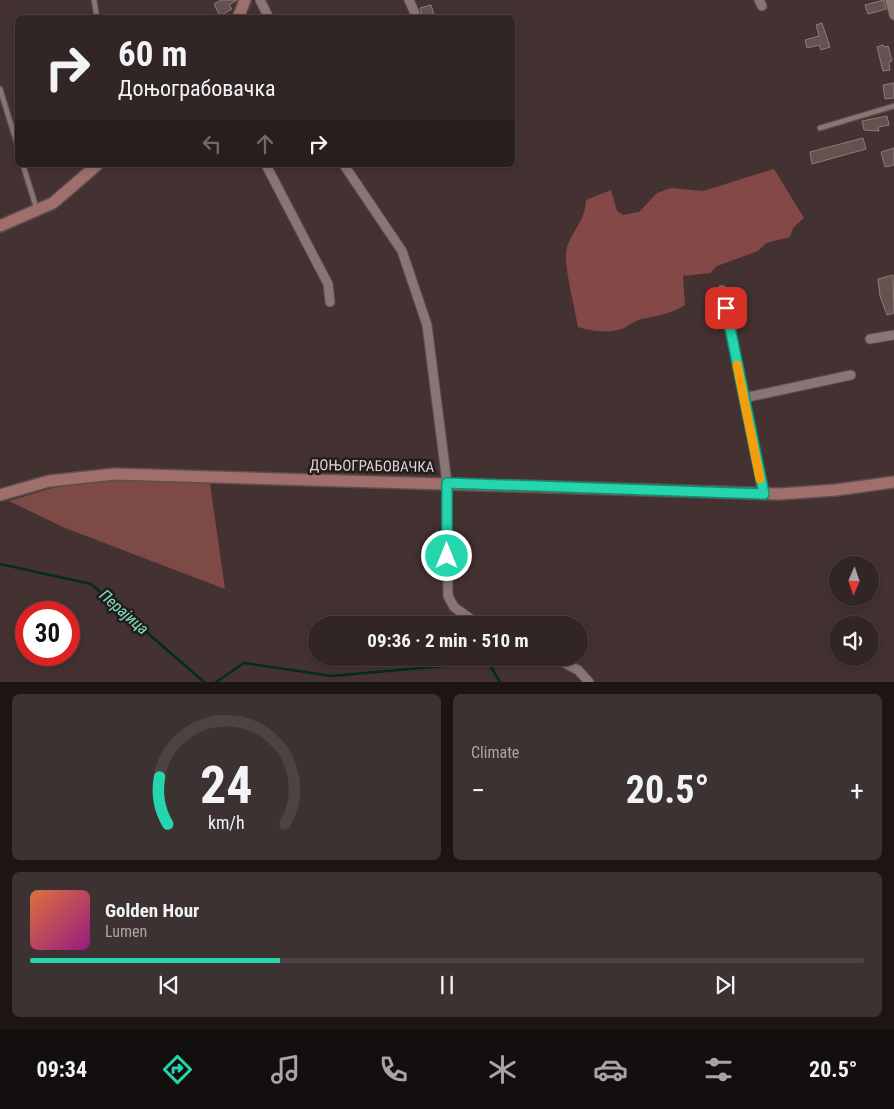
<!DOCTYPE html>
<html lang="en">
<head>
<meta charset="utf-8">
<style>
	body { margin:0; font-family:"Roboto Condensed",sans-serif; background:#3d3232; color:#f1f3f6; height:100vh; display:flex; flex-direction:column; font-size:19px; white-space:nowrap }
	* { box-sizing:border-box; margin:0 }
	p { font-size:16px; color:#a8a5a7 }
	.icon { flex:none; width:28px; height:28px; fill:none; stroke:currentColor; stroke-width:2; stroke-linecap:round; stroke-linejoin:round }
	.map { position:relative; height:682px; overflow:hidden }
	.details { display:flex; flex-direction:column; gap:12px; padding:12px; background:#1c1514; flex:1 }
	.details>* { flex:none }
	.hud { position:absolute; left:15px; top:15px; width:500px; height:152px; border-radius:8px; box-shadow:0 2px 8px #0003,0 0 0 1px #4d4342; background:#322625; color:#f1f3f6; overflow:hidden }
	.needle { width:32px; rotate:182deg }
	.buttons { position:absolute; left:829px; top:556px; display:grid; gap:10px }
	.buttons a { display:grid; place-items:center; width:50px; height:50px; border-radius:50%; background:#322625; box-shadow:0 2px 8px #0003,0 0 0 1px #4d4342; font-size:25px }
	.speed { position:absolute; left:15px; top:601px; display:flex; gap:10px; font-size:25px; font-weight:700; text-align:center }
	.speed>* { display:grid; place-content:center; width:65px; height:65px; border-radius:50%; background:#322625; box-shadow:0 2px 8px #0003,0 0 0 1px #4d4342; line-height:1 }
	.speed .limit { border:8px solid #d22; background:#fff; color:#111 }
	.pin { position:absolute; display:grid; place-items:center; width:42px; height:42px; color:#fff; margin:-21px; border-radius:10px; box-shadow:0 2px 8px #0006 }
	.me { position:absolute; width:55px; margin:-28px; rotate:0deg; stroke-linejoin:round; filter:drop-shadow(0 0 4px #0008) }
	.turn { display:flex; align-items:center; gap:18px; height:105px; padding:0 20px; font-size:22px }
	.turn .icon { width:65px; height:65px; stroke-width:2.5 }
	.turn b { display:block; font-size:35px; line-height:42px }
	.lanes { display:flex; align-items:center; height:48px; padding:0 20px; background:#0003; justify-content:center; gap:25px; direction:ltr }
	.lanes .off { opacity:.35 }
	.big { font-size:38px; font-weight:700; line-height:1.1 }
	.details .widget { flex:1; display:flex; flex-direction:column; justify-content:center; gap:8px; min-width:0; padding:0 18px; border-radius:8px; background:#3d3232 }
	.details .dial { align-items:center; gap:0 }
	.dial svg { height:130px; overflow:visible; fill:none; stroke:#4d4342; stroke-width:7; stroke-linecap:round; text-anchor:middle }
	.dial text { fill:#f1f3f6; stroke:none }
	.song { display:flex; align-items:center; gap:15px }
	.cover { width:60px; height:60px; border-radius:8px; background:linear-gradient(135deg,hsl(20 70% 55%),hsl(310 70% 35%)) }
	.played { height:5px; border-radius:2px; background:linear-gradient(90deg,#24d5ae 30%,#4d4342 30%) }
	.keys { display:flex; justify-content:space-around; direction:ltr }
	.heat { display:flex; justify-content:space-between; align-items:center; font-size:28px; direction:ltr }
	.details .tiles { flex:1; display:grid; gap:12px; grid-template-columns:1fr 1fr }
	.widget:last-child { grid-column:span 2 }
	.trip { position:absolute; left:308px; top:616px; width:280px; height:50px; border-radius:25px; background:#322625; box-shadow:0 2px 8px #0003,0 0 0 1px #4d4342; font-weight:700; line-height:50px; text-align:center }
	.tab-bar { display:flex; height:80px; justify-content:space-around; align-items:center; background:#140f0f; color:#a8a5a7 }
	.tab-bar .icon { width:35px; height:35px }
	.tab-bar .selected { color:#24d5ae }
	.tab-bar b { font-size:22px; color:#f1f3f6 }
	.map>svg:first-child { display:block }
	.green { fill:#7e4a46 }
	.forest { fill:#844946 }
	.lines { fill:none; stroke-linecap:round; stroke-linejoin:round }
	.stream { stroke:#022b21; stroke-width:2.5 }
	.building { fill:#645250; stroke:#8f7b7a }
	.lane-casing { stroke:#5c4e4d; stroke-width:7 }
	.street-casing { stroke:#5c4e4d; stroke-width:11 }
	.secondary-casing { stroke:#5c4e4d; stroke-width:14 }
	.lane { stroke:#897674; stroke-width:4.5 }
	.street { stroke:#897674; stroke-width:9 }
	.secondary { stroke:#a06f6c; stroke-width:11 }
	.route-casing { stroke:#178a71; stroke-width:12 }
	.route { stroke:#24d5ae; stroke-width:9 }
	.slow { stroke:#f59e0b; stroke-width:9 }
	.labels { text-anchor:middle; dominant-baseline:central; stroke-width:5; stroke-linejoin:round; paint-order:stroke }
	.street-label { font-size:15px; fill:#dfd4d3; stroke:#241c1b }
	.water-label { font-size:16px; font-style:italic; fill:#75e1c3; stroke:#241c1b }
</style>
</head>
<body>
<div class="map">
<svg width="894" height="682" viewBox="0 0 894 682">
	<rect width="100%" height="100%" fill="#433231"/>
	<path class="green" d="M 128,478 L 210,483 L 225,589 L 65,528 L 9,501 L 62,485 Z"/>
	<path class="forest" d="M 774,169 L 804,218 L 793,228 L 790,237 L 766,243 L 758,251 L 717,266 L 710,273 L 683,276 L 685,305 C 671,314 657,316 641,319 C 635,321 629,325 624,328 C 611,334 590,331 578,327 C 575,308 565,271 566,254 C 567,235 585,224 586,200 L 611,190 L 617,211 L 623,215 L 639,212 L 657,193 L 671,188 L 703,191 Z"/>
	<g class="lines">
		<path class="stream" d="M 0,564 L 91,584 L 204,682
			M 216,682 L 244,663 L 332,676 L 488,662 L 500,682"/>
	</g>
	<path class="building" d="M 221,0 L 237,0 L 229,5 L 232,9 L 220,16 L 214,4 Z
		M 884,0 L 886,9 L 868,14 L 865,5 Z
		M 431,5 L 435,18 L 423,18 L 420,8 Z
		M 822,23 L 830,47 L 821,50 L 819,45 L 807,48 L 805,40 L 819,36 L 816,25 Z
		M 883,45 L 884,47 L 888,46 L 892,61 L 889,62 L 890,70 L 883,71 L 877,47 Z
		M 894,83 L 894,98 L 885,99 L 883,85 Z
		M 887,116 L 889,125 L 878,127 L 879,131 L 864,130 L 862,121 Z
		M 863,138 L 866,149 L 812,164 L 810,152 Z
		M 894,148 L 894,165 L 885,167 L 881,152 Z
		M 893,275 L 894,313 L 887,315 L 880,296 L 878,279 Z"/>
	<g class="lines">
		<g class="lane-casing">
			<path id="lane" d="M 94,0 L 97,18
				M 0,89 L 18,147
				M 820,128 L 894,106
				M 23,165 L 37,210"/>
		</g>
		<g class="street-casing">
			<path id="street" d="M 260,0 L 269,18
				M 409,0 L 417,18
				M 759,0 L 762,6
				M 890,0 L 894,15
				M 266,165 L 328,284 L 330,302
				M 344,165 L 402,251 L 427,325 L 447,483 L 448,596 L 454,607 L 479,625
				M 722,290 L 764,494
				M 870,339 L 894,335
				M 744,398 L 851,375
				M 555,658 L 578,670 L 589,682"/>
		</g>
		<g class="secondary-casing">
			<path id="secondary" d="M 238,18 L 245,0
				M 0,226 L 53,203 L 97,165
				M 0,495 L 49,481 L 115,474 L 779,494 L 836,490 L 894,482"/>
		</g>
		<use href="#lane" class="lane"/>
		<use href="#street" class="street"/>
		<use href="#secondary" class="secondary"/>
	</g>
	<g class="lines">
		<g class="route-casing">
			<path id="route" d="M 447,556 L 447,483 L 764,494 L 726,308"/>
		</g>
		<use href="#route" class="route"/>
		<path class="slow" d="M 737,365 L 760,479"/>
	</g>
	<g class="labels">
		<g class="street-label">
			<text transform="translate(372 466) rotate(1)">ДОЊОГРАБОВАЧКА</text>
		</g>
		<g class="water-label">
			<text transform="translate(124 612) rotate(41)">Перајица</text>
		</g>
	</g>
</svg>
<div class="buttons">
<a><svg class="needle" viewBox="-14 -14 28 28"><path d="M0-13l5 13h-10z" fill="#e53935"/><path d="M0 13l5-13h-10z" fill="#a8a5a7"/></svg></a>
<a><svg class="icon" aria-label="sound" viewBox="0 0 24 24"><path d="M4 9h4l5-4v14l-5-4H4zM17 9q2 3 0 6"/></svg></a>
</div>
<div class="speed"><div class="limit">30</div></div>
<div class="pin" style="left:726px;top:308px;background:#d93025"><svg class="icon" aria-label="arrive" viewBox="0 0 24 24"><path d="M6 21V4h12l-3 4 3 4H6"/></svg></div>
<svg class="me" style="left:447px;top:556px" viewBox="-20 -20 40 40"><circle r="17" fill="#24d5ae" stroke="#fff" stroke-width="3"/><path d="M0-11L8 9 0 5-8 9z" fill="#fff"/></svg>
<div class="trip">09:36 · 2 min · 510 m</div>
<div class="hud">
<div class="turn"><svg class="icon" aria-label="right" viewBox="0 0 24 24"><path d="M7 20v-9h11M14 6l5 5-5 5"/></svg><div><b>60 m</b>Доњограбовачка</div></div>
<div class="lanes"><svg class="icon off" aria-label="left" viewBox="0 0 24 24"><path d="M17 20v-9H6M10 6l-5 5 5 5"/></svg><svg class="icon off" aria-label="ahead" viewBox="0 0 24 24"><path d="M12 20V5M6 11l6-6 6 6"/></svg><svg class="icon" aria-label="right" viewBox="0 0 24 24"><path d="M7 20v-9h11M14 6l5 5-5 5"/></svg></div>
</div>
</div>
<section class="details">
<div class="tiles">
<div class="widget dial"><svg viewBox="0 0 100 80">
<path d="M14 69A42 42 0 1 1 86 69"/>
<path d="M14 69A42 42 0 0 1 9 40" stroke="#24d5ae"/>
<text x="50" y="56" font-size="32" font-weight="700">24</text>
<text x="50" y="72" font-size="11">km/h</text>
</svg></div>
<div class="widget"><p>Climate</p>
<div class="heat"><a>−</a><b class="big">20.5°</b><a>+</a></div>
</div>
<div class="widget">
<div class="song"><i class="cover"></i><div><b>Golden Hour</b><p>Lumen</p></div></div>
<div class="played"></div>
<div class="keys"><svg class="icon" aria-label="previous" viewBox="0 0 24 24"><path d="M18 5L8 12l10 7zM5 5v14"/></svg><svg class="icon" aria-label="pause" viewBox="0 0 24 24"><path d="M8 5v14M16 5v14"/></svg><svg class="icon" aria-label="next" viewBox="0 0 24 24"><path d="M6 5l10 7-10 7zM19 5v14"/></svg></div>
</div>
</div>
</section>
<nav class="tab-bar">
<b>09:34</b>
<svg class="icon selected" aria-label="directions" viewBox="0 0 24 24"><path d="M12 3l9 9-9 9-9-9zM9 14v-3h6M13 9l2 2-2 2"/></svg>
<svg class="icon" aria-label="music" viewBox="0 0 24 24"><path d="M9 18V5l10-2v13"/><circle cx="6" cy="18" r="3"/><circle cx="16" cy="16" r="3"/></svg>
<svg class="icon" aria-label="phone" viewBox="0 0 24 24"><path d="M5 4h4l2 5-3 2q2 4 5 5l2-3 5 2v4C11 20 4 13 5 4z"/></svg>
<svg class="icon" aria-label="climate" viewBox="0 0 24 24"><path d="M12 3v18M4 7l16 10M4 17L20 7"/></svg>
<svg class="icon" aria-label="car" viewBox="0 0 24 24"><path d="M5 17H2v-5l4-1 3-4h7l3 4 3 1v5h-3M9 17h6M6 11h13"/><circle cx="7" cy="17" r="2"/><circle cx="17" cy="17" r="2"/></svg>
<svg class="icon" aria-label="filters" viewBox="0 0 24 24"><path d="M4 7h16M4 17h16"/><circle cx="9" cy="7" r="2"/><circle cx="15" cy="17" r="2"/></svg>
<b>20.5°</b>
</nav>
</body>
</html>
